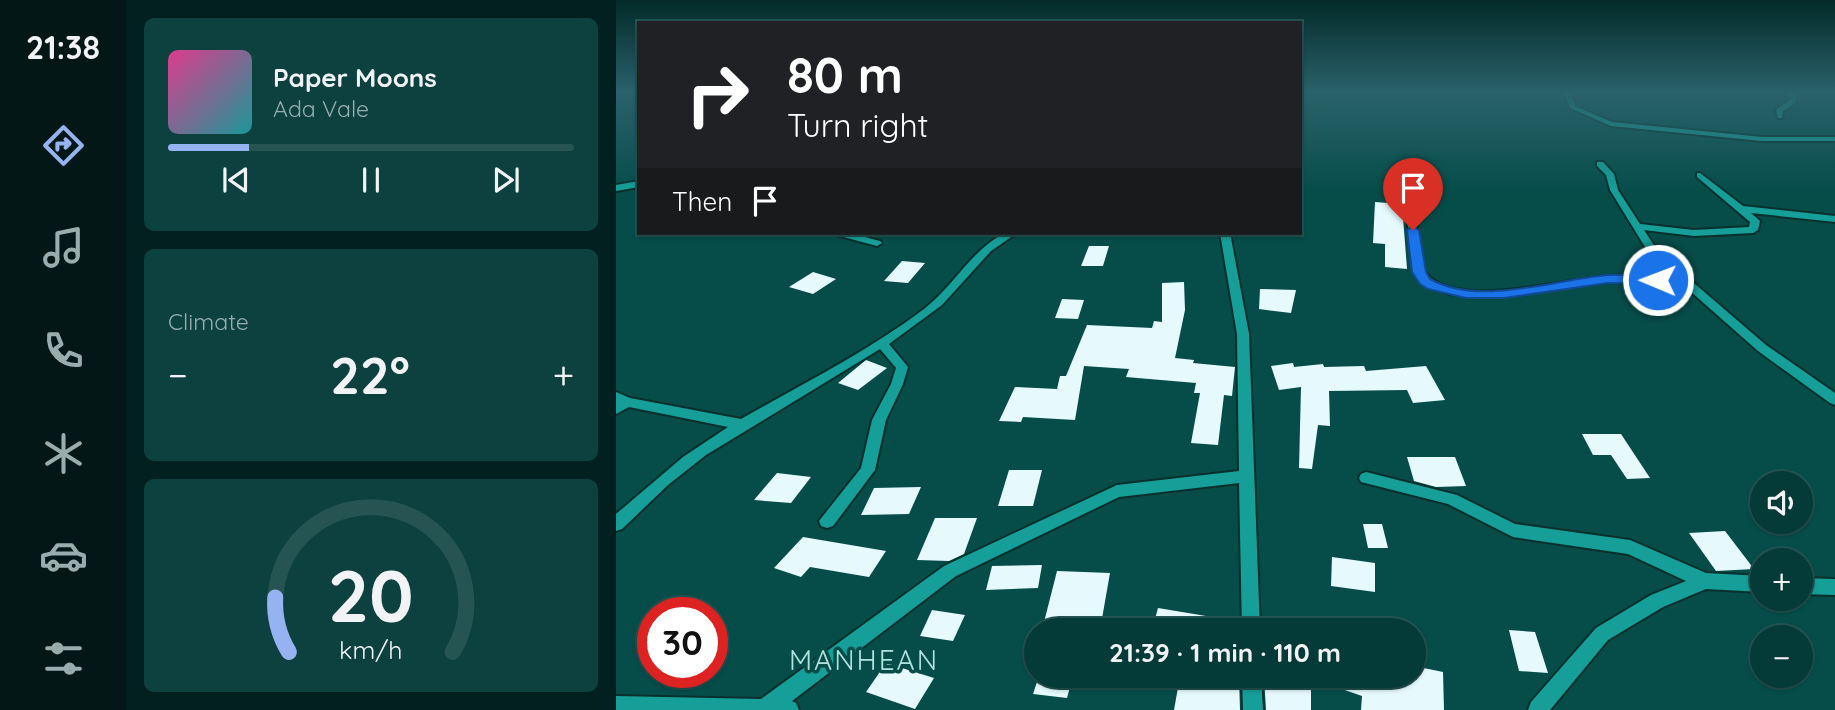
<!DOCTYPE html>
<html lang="en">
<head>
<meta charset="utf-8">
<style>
	body { margin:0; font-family:Quicksand,sans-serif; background:#0d4140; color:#f1f3f6; height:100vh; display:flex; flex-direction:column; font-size:26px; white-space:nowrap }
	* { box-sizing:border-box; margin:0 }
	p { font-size:23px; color:#97adae }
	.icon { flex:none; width:38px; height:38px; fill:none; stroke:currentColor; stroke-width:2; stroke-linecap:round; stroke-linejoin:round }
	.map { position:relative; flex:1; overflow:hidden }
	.details { display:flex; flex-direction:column; gap:18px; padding:18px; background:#02201f; width:490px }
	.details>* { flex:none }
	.hud { position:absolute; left:21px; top:21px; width:665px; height:214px; border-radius:0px; box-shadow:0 2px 5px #0004,0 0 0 2px #255453; background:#202124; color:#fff; overflow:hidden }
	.controls { position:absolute; left:1134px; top:471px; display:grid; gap:14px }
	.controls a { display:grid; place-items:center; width:63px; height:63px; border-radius:50%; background:#043a38; box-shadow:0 2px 5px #0004,0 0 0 2px #255453; font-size:35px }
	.speed { position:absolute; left:21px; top:597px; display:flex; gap:14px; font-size:35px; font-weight:700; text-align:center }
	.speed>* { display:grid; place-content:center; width:91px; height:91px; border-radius:50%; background:#043a38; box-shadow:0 2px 5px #0004,0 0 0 2px #255453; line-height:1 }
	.speed .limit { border:10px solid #d22; background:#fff; color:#111 }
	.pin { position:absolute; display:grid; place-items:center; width:60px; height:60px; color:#fff; margin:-72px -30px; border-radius:50% 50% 50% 0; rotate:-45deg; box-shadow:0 0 7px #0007 }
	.pin .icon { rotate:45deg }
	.me { position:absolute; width:77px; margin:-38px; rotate:271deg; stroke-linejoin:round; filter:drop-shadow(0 0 5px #0008) }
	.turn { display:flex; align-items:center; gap:24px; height:147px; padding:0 35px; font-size:32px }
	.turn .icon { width:91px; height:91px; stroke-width:2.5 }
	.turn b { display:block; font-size:49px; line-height:60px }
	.then { display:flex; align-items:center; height:66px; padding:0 35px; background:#0003; gap:14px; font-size:26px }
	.big { font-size:52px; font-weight:700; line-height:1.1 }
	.details .tile { flex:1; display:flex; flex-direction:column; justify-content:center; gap:10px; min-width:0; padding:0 24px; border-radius:10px; background:#0d4140 }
	.details .dial { align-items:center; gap:0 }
	.dial svg { height:182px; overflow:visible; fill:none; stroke:#255453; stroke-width:7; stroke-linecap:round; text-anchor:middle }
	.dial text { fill:#f1f3f6; stroke:none }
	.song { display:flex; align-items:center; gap:21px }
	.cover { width:84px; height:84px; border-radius:10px; background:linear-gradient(135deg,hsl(330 70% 55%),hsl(180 70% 35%)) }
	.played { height:7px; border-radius:4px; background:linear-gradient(90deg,#95b2f1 20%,#255453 20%) }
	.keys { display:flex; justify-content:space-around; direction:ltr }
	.heat { display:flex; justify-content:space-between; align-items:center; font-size:38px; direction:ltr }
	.trip { position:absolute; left:408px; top:618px; width:402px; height:70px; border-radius:35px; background:#043a38; box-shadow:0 2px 5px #0004,0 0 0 2px #255453; font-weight:700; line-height:70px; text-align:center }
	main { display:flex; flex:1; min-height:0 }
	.menu { display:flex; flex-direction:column; width:126px; justify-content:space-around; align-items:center; background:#021716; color:#97adae }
	.menu .icon { width:49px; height:49px }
	.menu .current { color:#95b2f1 }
	.menu b { font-size:32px; color:#f1f3f6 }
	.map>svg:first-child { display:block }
	.building { fill:#e6fafe }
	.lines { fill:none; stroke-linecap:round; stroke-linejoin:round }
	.minor-casing { stroke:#09302d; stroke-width:4 }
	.minor { fill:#159f98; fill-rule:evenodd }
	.route { fill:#1a73e8; stroke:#114b97; stroke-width:2 }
	.labels { text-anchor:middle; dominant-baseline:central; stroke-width:7; stroke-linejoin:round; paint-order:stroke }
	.near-quarter-label { font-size:28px; letter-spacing:2px; fill:#afe3de; stroke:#064d4a }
</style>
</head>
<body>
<main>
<nav class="menu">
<b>21:38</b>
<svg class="icon current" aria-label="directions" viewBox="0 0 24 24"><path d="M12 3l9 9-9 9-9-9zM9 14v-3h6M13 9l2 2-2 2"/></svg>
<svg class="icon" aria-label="music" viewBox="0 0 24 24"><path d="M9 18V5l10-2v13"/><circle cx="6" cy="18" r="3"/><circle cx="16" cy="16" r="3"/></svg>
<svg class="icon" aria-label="phone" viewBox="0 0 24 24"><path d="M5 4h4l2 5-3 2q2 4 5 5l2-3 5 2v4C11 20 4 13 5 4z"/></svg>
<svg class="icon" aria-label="climate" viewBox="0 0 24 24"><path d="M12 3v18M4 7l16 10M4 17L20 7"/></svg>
<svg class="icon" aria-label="car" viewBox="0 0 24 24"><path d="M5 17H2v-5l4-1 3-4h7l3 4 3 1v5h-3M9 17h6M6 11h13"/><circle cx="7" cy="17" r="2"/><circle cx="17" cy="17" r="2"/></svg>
<svg class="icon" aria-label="filters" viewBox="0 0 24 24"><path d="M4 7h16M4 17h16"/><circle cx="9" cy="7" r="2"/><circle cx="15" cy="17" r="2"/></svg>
</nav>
<section class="details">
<div class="tile">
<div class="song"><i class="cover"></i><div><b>Paper Moons</b><p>Ada Vale</p></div></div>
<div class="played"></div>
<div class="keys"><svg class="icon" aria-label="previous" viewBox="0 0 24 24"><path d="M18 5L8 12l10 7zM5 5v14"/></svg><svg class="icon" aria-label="pause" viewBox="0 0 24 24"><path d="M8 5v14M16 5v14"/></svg><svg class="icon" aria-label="next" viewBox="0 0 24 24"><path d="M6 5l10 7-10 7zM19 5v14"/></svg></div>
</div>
<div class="tile"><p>Climate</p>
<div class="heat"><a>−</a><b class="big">22°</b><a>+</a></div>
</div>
<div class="tile dial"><svg viewBox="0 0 100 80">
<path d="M14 69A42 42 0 1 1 86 69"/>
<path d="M14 69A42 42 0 0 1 8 45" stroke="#95b2f1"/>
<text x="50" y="56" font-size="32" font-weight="700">20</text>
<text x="50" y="72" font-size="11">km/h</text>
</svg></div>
</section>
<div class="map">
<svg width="1219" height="710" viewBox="0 0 1219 710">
	<rect width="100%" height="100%" fill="#064d4a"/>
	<path class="building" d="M 759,202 L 786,204 L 791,269 L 769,267 L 769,244 L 757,243 Z
		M 473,246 L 493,246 L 487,266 L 465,266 Z
		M 286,261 L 309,263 L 292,283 L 268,281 Z
		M 197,272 L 220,279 L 197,294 L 173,287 Z
		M 568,282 L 569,310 L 559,358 L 578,360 L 577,363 L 619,367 L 616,396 L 608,395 L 602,445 L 575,443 L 584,393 L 578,393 L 580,383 L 510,377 L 513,369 L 468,366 L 459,420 L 407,417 L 405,422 L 383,421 L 399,387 L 441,389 L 444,376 L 450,376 L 471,325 L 536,328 L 538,321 L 546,322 L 546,283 Z
		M 644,289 L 680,290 L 675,313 L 643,309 Z
		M 446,299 L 468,300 L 462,319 L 439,318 Z
		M 250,360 L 271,368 L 242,390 L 222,383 Z
		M 677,363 L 678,367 L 707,364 L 708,367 L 748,366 L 750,371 L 810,366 L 829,400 L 797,403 L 791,390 L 713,391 L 714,426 L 702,425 L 696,469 L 683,468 L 685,387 L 663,390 L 655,366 Z
		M 966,434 L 1005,434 L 1034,478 L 1011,479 L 995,455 L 977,455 Z
		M 791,457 L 839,457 L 850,486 L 820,487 L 798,481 Z
		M 393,470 L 426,470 L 417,506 L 382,506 Z
		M 161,473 L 195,477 L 175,503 L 138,500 Z
		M 305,487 L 293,514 L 245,515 L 258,488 Z
		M 319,518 L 361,518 L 348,554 L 333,561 L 301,560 Z
		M 747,524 L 766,524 L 772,548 L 752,548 Z
		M 1109,531 L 1138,569 L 1100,571 L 1073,533 Z
		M 187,537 L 270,551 L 253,577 L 194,567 L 185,577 L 158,568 Z
		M 716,557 L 759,563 L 759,592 L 715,586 Z
		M 426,565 L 422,588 L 370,590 L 376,566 Z
		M 441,571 L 494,573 L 484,630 L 426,630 Z
		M 542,608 L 608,619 L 607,630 L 536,630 Z
		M 316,610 L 349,615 L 337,641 L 304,636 Z
		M 893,630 L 919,632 L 932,673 L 903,671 Z
		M 270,663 L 318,678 L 299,709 L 250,692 Z
		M 798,666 L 827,672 L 828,710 L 745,710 L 746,696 L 697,679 L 697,676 L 798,676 Z
		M 423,676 L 457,676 L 451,698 L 417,694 Z
		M 564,676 L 623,677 L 624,710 L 558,710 Z
		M 648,676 L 695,676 L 695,710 L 650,710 Z"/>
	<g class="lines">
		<g class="minor-casing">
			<path id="minor" d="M 948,92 L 954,92 L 959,106 L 996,122 L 1146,137 L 1219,137 L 1219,141 L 1146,141 L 995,126 L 954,108 Z
				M 1171,92 L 1177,92 L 1181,99 L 1178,104 L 1167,111 L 1166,118 L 1162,118 L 1160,110 L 1175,99 Z
				M 981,162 L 987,162 L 998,174 L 1002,190 L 1024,224 L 1078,230 L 1133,227 L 1134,222 L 1081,177 L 1081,173 L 1084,173 L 1127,206 L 1219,216 L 1219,222 L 1135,213 L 1144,221 L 1142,230 L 1137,233 L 1078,236 L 1028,230 L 1043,253 L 1150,345 L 1219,393 L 1219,405 L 1214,403 L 1142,351 L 1065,283 L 991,282 L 891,296 L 863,297 L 834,294 L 813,287 L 798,272 L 787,188 L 791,185 L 795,188 C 797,202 805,266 810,273 C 839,311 951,278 993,276 C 1014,274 1036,276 1058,277 L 1034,255 L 994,190 L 990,175 L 981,166 Z
				M 23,181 L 23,187 L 0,191 L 0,185 Z
				M 218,233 L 233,233 L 264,241 L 266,243 L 261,246 L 220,235 Z
				M 389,233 L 401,233 L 375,251 L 326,305 L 273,344 L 292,367 L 287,384 L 270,420 L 259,470 L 217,526 L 211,528 L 205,526 L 203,521 L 245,468 L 256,420 L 275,384 L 280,368 L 264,349 L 90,455 L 52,485 L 6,529 L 0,531 L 0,514 L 67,457 L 112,427 L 13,407 L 0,414 L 0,392 L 14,398 L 125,419 C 186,384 251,352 308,309 C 338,286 355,250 389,233 Z
				M 604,233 L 614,233 L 633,334 L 644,630 L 626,630 L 623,483 L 503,497 L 340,576 L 176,701 L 180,703 L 183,710 L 0,710 L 0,696 L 145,699 L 328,566 L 501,485 L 623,471 L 621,334 Z
				M 750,472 L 841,495 L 899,524 L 1014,540 L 1090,573 L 1146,576 L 1146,592 L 1090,589 L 1047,607 L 992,640 L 934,710 L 912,710 L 915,702 L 980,628 L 1035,595 L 1070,581 L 1012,554 L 897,537 L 832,504 L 745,482 L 743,478 L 745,474 Z
				M 1185,578 L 1219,579 L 1219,595 L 1185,594 Z
				M 626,676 L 645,676 L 647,710 L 627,710 Z"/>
		</g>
		<use href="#minor" class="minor"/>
	</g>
	<linearGradient id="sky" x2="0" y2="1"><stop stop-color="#032a29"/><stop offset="0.48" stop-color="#2a626b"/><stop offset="1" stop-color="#2a626b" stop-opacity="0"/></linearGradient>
	<rect width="1219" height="192" fill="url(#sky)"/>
	<path class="route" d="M 797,226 L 803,230 L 810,272 L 814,279 C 865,307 938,279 993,275 C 1009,274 1026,276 1042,276 L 1049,280 L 1042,284 L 992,283 L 888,298 L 850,298 L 812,289 L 804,284 L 796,272 L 791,230 Z"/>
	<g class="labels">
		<g class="near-quarter-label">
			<text x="248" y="659">MANHEAN</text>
		</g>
	</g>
</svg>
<div class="controls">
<a><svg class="icon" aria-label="sound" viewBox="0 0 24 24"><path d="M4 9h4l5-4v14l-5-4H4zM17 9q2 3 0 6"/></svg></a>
<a>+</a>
<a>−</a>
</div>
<div class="speed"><div class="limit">30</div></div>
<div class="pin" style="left:797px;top:230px;background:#d93025"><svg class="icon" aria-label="arrive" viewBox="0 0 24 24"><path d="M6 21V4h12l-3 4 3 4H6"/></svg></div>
<svg class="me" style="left:1042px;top:280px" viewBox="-20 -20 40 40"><circle r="17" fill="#1a73e8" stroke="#fff" stroke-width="3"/><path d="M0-11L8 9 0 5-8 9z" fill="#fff"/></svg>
<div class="trip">21:39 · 1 min · 110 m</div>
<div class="hud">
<div class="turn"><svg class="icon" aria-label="right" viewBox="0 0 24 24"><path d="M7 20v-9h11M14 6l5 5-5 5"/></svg><div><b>80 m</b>Turn right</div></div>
<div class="then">Then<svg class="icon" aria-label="arrive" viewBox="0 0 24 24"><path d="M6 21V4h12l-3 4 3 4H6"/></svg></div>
</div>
</div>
</main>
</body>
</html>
